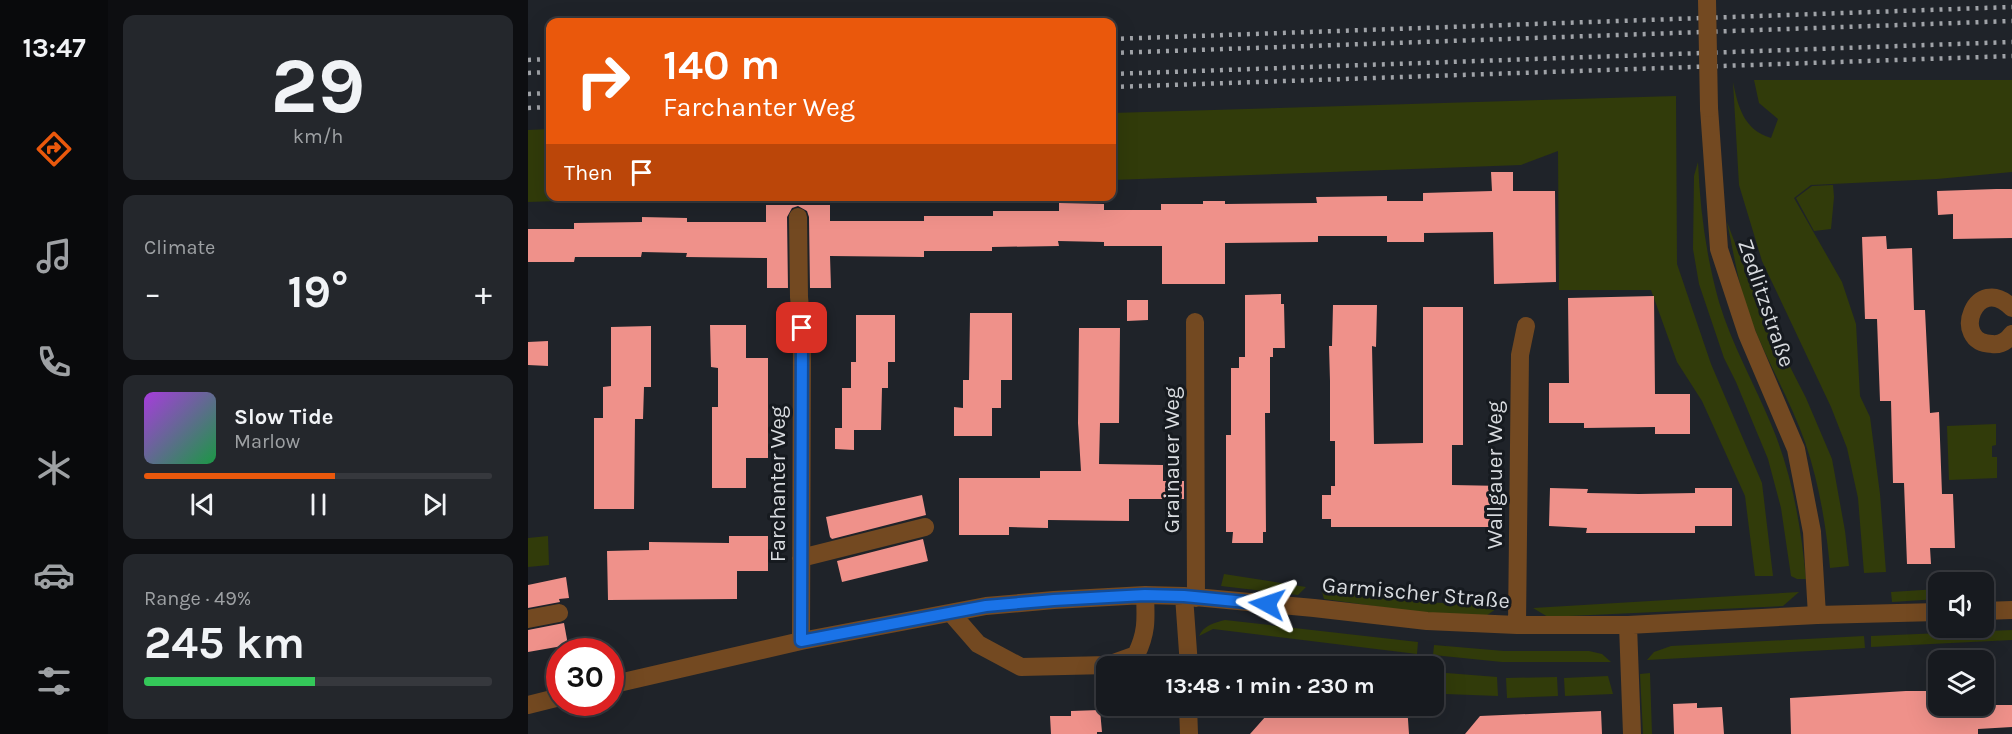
<!DOCTYPE html>
<html lang="en">
<head>
<meta charset="utf-8">
<style>
	body { margin:0; font-family:Karla,sans-serif; background:#24272c; color:#f1f3f6; height:100vh; display:flex; flex-direction:column; font-size:22px; white-space:nowrap }
	* { box-sizing:border-box; margin:0 }
	p { font-size:20px; color:#9ea1a4 }
	.icon { flex:none; width:33px; height:33px; fill:none; stroke:currentColor; stroke-width:2; stroke-linecap:round; stroke-linejoin:round }
	.map { position:relative; flex:1; overflow:hidden }
	.side { display:flex; flex-direction:column; gap:15px; padding:15px; background:#0d0e11; width:420px }
	.side>* { flex:none }
	.top-card { position:absolute; left:18px; top:18px; width:570px; height:183px; border-radius:12px; box-shadow:0 6px 24px #0002,0 0 0 2px #36383d; background:#ea580c; color:#fff; overflow:hidden }
	.buttons { position:absolute; left:1400px; top:572px; display:grid; gap:12px }
	.buttons a { display:grid; place-items:center; width:66px; height:66px; border-radius:12px; background:#171a1f; box-shadow:0 6px 24px #0002,0 0 0 2px #36383d; font-size:30px }
	.speed { position:absolute; left:18px; top:638px; display:flex; gap:12px; font-size:30px; font-weight:700; text-align:center }
	.speed>* { display:grid; place-content:center; width:78px; height:78px; border-radius:50%; background:#171a1f; box-shadow:0 6px 24px #0002,0 0 0 2px #36383d; line-height:1 }
	.speed .limit { border:9px solid #d22; background:#fff; color:#111 }
	.pin { position:absolute; display:grid; place-items:center; width:51px; height:51px; color:#fff; margin:-26px; border-radius:12px; box-shadow:0 3px 9px #0006 }
	.me { position:absolute; width:66px; margin:-33px; rotate:275deg; stroke-linejoin:round; filter:drop-shadow(0 0 4px #0008) }
	.turn { display:flex; align-items:center; gap:21px; height:126px; padding:0 18px; font-size:27px }
	.turn .icon { width:78px; height:78px; stroke-width:2.5 }
	.turn b { display:block; font-size:42px; line-height:51px }
	.then { display:flex; align-items:center; height:57px; padding:0 18px; background:#0003; gap:12px; font-size:22px }
	.big { font-size:45px; font-weight:700; line-height:1.1 }
	.side .tile { flex:1; display:flex; flex-direction:column; justify-content:center; gap:9px; min-width:0; padding:0 21px; border-radius:12px; background:#24272c }
	.side .dial { align-items:center; gap:0 }
	.dial b { font-size:78px; line-height:1 }
	.song { display:flex; align-items:center; gap:18px }
	.cover { width:72px; height:72px; border-radius:9px; background:linear-gradient(135deg,hsl(280 70% 55%),hsl(140 70% 35%)) }
	.played { height:6px; border-radius:3px; background:linear-gradient(90deg,#ea580c 55%,#36383d 55%) }
	.keys { display:flex; justify-content:space-around; direction:ltr }
	.heat { display:flex; justify-content:space-between; align-items:center; font-size:33px; direction:ltr }
	.charge { height:9px; border-radius:4px; background:linear-gradient(90deg,#34c759 49%,#36383d 0) }
	.trip { position:absolute; left:568px; top:656px; width:348px; height:60px; border-radius:12px; background:#171a1f; box-shadow:0 6px 24px #0002,0 0 0 2px #36383d; font-weight:700; line-height:60px; text-align:center }
	main { display:flex; flex:1; min-height:0 }
	.dock { display:flex; flex-direction:column; width:108px; justify-content:space-around; align-items:center; background:#090a0c; color:#9ea1a4 }
	.dock .icon { width:42px; height:42px }
	.dock .on { color:#ea580c }
	.dock b { font-size:27px; color:#f1f3f6 }
	.map>svg:first-child { display:block }
	.green { fill:#313b0a }
	.building { fill:#ef918a }
	.lines { fill:none; stroke-linecap:round; stroke-linejoin:round }
	.minor { stroke:#734921; stroke-width:18 }
	.rail { stroke:#a0a3a8; stroke-width:4.5; stroke-dasharray:3 6; stroke-linecap:butt }
	.minor-bridge { stroke:#734921; stroke-width:18 }
	.route-casing { stroke:#114b97; stroke-width:15 }
	.route { stroke:#1a73e8; stroke-width:10 }
	.labels { text-anchor:middle; dominant-baseline:central; stroke-width:6; stroke-linejoin:round; paint-order:stroke }
	.street-label { font-size:22px; fill:#d8dbdf; stroke:#161a1f }
</style>
</head>
<body>
<main>
<nav class="dock">
<b>13:47</b>
<svg class="icon on" aria-label="directions" viewBox="0 0 24 24"><path d="M12 3l9 9-9 9-9-9zM9 14v-3h6M13 9l2 2-2 2"/></svg>
<svg class="icon" aria-label="music" viewBox="0 0 24 24"><path d="M9 18V5l10-2v13"/><circle cx="6" cy="18" r="3"/><circle cx="16" cy="16" r="3"/></svg>
<svg class="icon" aria-label="phone" viewBox="0 0 24 24"><path d="M5 4h4l2 5-3 2q2 4 5 5l2-3 5 2v4C11 20 4 13 5 4z"/></svg>
<svg class="icon" aria-label="climate" viewBox="0 0 24 24"><path d="M12 3v18M4 7l16 10M4 17L20 7"/></svg>
<svg class="icon" aria-label="car" viewBox="0 0 24 24"><path d="M5 17H2v-5l4-1 3-4h7l3 4 3 1v5h-3M9 17h6M6 11h13"/><circle cx="7" cy="17" r="2"/><circle cx="17" cy="17" r="2"/></svg>
<svg class="icon" aria-label="filters" viewBox="0 0 24 24"><path d="M4 7h16M4 17h16"/><circle cx="9" cy="7" r="2"/><circle cx="15" cy="17" r="2"/></svg>
</nav>
<section class="side">
<div class="tile dial"><b>29</b><p>km/h</p></div>
<div class="tile"><p>Climate</p>
<div class="heat"><a>−</a><b class="big">19°</b><a>+</a></div>
</div>
<div class="tile">
<div class="song"><i class="cover"></i><div><b>Slow Tide</b><p>Marlow</p></div></div>
<div class="played"></div>
<div class="keys"><svg class="icon" aria-label="previous" viewBox="0 0 24 24"><path d="M18 5L8 12l10 7zM5 5v14"/></svg><svg class="icon" aria-label="pause" viewBox="0 0 24 24"><path d="M8 5v14M16 5v14"/></svg><svg class="icon" aria-label="next" viewBox="0 0 24 24"><path d="M6 5l10 7-10 7zM19 5v14"/></svg></div>
</div>
<div class="tile"><p>Range · 49%</p><b class="big">245 km</b><div class="charge"></div></div>
</section>
<div class="map">
<svg width="1484" height="734" viewBox="0 0 1484 734">
	<rect width="100%" height="100%" fill="#1f2329"/>
	<path class="green" d="M 1226,80 L 1484,80 L 1484,172 L 1409,179 L 1283,185 L 1266,198 L 1314,282 L 1328,324 L 1332,396 L 1342,417 L 1352,494 L 1358,572 L 1336,573 L 1330,498 L 1319,448 L 1303,407 L 1234,261 L 1211,185 L 1205,82 C 1210,107 1216,130 1243,138 L 1250,119 L 1231,103 Z
		M 1148,96 L 1149,264 L 1183,364 L 1234,483 L 1245,576 L 1227,576 L 1217,496 L 1174,401 L 1149,362 L 1123,290 L 1031,290 L 1030,151 L 993,165 L 584,180 L 584,113 Z
		M 22,129 L 22,196 L 144,197 L 0,202 L 0,130 Z
		M 1170,162 C 1172,209 1178,256 1191,302 C 1204,345 1226,383 1243,424 C 1264,473 1273,526 1278,579 L 1269,579 L 1263,576 L 1253,508 L 1240,459 L 1208,382 L 1196,358 L 1171,284 L 1165,249 L 1166,176 Z
		M 1305,185 L 1306,197 L 1303,229 L 1286,231 L 1268,198 L 1284,186 Z
		M 1199,222 L 1230,304 L 1278,398 L 1304,459 L 1317,531 L 1321,566 L 1302,568 C 1298,525 1291,483 1277,442 C 1262,400 1239,361 1223,320 C 1211,288 1206,255 1199,222 Z
		M 1468,424 L 1468,445 L 1464,446 L 1464,457 L 1469,457 L 1469,478 L 1421,480 L 1419,426 Z
		M 20,536 L 21,565 L 0,567 L 0,538 Z
		M 696,574 L 778,587 L 770,595 L 693,586 Z
		M 793,588 L 896,602 L 972,606 L 958,616 L 895,613 L 796,599 Z
		M 1410,589 L 1410,599 L 1364,602 L 1363,592 Z
		M 1271,592 L 1255,606 L 1020,617 L 1005,608 Z
		M 697,620 L 890,642 L 889,654 L 685,629 L 671,636 C 676,625 686,623 697,620 Z
		M 1484,630 L 1484,640 L 1343,647 L 1343,636 Z
		M 1336,636 L 1337,648 L 1119,660 L 1126,652 L 1143,646 Z
		M 906,645 L 976,651 L 1061,651 L 1074,654 L 1083,662 L 974,662 L 905,655 Z
		M 906,672 L 969,677 L 970,696 L 917,694 L 916,686 L 906,684 Z
		M 1122,673 L 1124,734 L 1115,734 L 1112,674 Z
		M 1080,676 L 1085,694 L 1037,696 L 1036,678 Z
		M 1029,677 L 1030,696 L 979,698 L 978,678 Z"/>
	<path class="building" d="M 963,172 L 985,172 L 985,191 L 1027,191 L 1028,282 L 966,284 L 965,232 L 896,233 L 896,242 L 859,242 L 859,236 L 790,236 L 790,242 L 697,243 L 697,284 L 634,284 L 634,246 L 576,246 L 576,242 L 530,241 L 531,246 L 464,247 L 464,251 L 396,251 L 396,257 L 302,256 L 303,288 L 282,288 L 281,217 L 279,211 L 270,206 L 264,208 L 259,217 L 260,288 L 239,288 L 239,258 L 158,257 L 159,253 L 114,252 L 113,257 L 47,257 L 46,262 L 0,262 L 0,229 L 46,229 L 46,223 L 114,222 L 114,217 L 159,218 L 159,222 L 238,222 L 238,205 L 302,205 L 302,221 L 396,221 L 396,216 L 465,216 L 465,211 L 531,211 L 531,203 L 576,204 L 576,210 L 633,210 L 633,204 L 675,204 L 675,201 L 697,201 L 697,204 L 789,203 L 788,197 L 859,196 L 859,201 L 895,201 L 895,193 L 964,191 Z
		M 1468,189 L 1484,189 L 1484,238 L 1425,239 L 1425,214 L 1410,215 L 1409,191 Z
		M 1358,236 L 1359,249 L 1384,248 L 1386,310 L 1397,310 L 1402,413 L 1411,412 L 1414,494 L 1425,494 L 1427,548 L 1402,548 L 1403,564 L 1379,564 L 1376,483 L 1365,483 L 1363,401 L 1352,401 L 1349,319 L 1337,319 L 1334,237 Z
		M 753,294 L 753,304 L 756,304 L 757,348 L 745,348 L 745,357 L 742,357 L 742,413 L 737,413 L 738,532 L 735,532 L 735,543 L 704,543 L 705,532 L 698,532 L 698,435 L 703,435 L 703,368 L 711,368 L 711,357 L 717,357 L 717,295 Z
		M 1126,296 L 1127,394 L 1162,394 L 1162,434 L 1127,434 L 1127,427 L 1056,428 L 1056,423 L 1021,423 L 1021,383 L 1041,383 L 1040,298 Z
		M 599,300 L 620,300 L 620,320 L 599,321 Z
		M 805,305 L 849,305 L 848,347 L 844,346 L 846,444 L 895,443 L 895,307 L 935,307 L 935,445 L 924,445 L 924,485 L 976,486 L 976,524 L 965,524 L 965,527 L 803,527 L 803,519 L 794,519 L 794,495 L 803,495 L 803,486 L 807,486 L 807,441 L 802,441 L 802,381 L 801,346 L 804,346 Z
		M 442,313 L 484,313 L 484,380 L 473,380 L 473,408 L 464,408 L 464,436 L 426,436 L 426,407 L 435,408 L 435,380 L 441,380 Z
		M 328,315 L 367,315 L 367,362 L 360,362 L 360,388 L 354,388 L 353,430 L 326,430 L 326,450 L 307,449 L 307,428 L 314,428 L 314,388 L 323,388 L 323,362 L 328,362 Z
		M 182,325 L 218,325 L 218,358 L 240,358 L 240,458 L 218,458 L 218,488 L 184,488 L 184,407 L 190,407 L 190,368 L 183,367 Z
		M 123,326 L 123,387 L 116,387 L 115,419 L 107,419 L 106,509 L 66,509 L 66,418 L 75,418 L 75,387 L 83,386 L 83,327 Z
		M 551,328 L 592,328 L 591,423 L 572,423 L 571,464 L 635,465 L 635,481 L 656,481 L 656,499 L 601,499 L 601,521 L 520,520 L 520,528 L 481,527 L 481,535 L 431,535 L 431,478 L 512,478 L 512,471 L 553,471 L 550,423 Z
		M 20,341 L 20,366 L 0,365 L 0,342 Z
		M 1022,488 L 1060,489 L 1059,493 L 1111,494 L 1167,493 L 1167,488 L 1204,488 L 1204,526 L 1167,526 L 1167,533 L 1058,533 L 1059,528 L 1021,526 Z
		M 394,495 L 398,515 L 304,539 L 302,537 L 298,517 Z
		M 201,536 L 240,536 L 240,571 L 209,571 L 209,599 L 80,600 L 79,551 L 121,550 L 121,542 L 201,543 Z
		M 395,539 L 400,561 L 314,582 L 309,561 Z
		M 38,577 L 41,598 L 31,599 L 32,602 L 0,608 L 0,585 Z
		M 36,623 L 40,645 L 0,652 L 0,630 Z
		M 1378,691 L 1410,691 L 1410,705 L 1484,705 L 1484,727 L 1450,729 L 1450,734 L 1263,734 L 1262,698 Z
		M 1169,703 L 1169,708 L 1194,707 L 1196,734 L 1146,734 L 1145,704 Z
		M 847,705 L 879,705 L 881,734 L 722,734 L 738,716 L 755,715 L 754,709 Z
		M 572,710 L 574,732 L 569,732 L 569,734 L 523,734 L 522,716 L 543,716 L 543,711 Z
		M 1073,711 L 1074,734 L 937,734 L 952,716 Z"/>
	<g class="lines">
		<path class="minor" d="M 1181,108 L 1191,249 L 1219,334 L 1268,449 L 1284,532 L 1289,615
			M 270,217 L 271,297 L 274,328 L 273,641
			M 1484,308 C 1448,271 1421,343 1464,344 C 1472,345 1479,341 1484,334
			M 667,322 L 668,598
			M 273,558 L 397,527
			M 656,596 L 661,666
			M 1455,611 L 1484,610
			M 423,613 L 450,644 L 493,667 L 580,665 L 608,655 C 619,633 618,619 617,595
			M 0,619 L 31,613
			M 989,625 L 992,355 L 998,326
			M 1100,625 L 1104,734
			M 82,685 L 273,641 L 458,606 L 526,600 L 617,595 L 656,596 L 786,608 L 899,621 L 989,625 L 1100,625 L 1289,615 L 1410,612
			M 0,705 L 32,697
			M 660,705 L 661,734"/>
		<path class="rail" d="M 584,39 L 1484,7
			M 584,53 L 1484,21
			M 0,60 L 22,59
			M 0,73 L 22,72
			M 584,74 L 1484,42
			M 584,87 L 1484,56
			M 0,94 L 22,93
			M 0,108 L 22,107"/>
		<path class="minor-bridge" d="M 1179,0 L 1181,108"/>
	</g>
	<g class="lines">
		<g class="route-casing">
			<path id="route" d="M 274,328 L 273,641 L 458,606 L 526,600 L 617,595 L 656,596 L 739,604"/>
		</g>
		<use href="#route" class="route"/>
	</g>
	<g class="labels">
		<g class="street-label">
			<text transform="translate(1238 303) rotate(71)">Zedlitzstraße</text>
			<text transform="translate(644 460) rotate(-90)">Grainauer Weg</text>
			<text transform="translate(967 475) rotate(-90)">Wallgauer Weg</text>
			<text transform="translate(250 484) rotate(-90)">Farchanter Weg</text>
			<text transform="translate(888 593) rotate(5)">Garmischer Straße</text>
		</g>
	</g>
</svg>
<div class="buttons">
<a><svg class="icon" aria-label="sound" viewBox="0 0 24 24"><path d="M4 9h4l5-4v14l-5-4H4zM17 9q2 3 0 6"/></svg></a>
<a><svg class="icon" aria-label="layers" viewBox="0 0 24 24"><path d="M12 4l9 5-9 5-9-5zM3 14l9 5 9-5"/></svg></a>
</div>
<div class="speed"><div class="limit">30</div></div>
<div class="pin" style="left:274px;top:328px;background:#d93025"><svg class="icon" aria-label="arrive" viewBox="0 0 24 24"><path d="M6 21V4h12l-3 4 3 4H6"/></svg></div>
<svg class="me" style="left:739px;top:604px" viewBox="-20 -20 40 40"><path d="M0-17L14 15 0 8-14 15z" fill="#1a73e8" stroke="#fff" stroke-width="4"/></svg>
<div class="trip">13:48 · 1 min · 230 m</div>
<div class="top-card">
<div class="turn"><svg class="icon" aria-label="right" viewBox="0 0 24 24"><path d="M7 20v-9h11M14 6l5 5-5 5"/></svg><div><b>140 m</b>Farchanter Weg</div></div>
<div class="then">Then<svg class="icon" aria-label="arrive" viewBox="0 0 24 24"><path d="M6 21V4h12l-3 4 3 4H6"/></svg></div>
</div>
</div>
</main>
</body>
</html>
